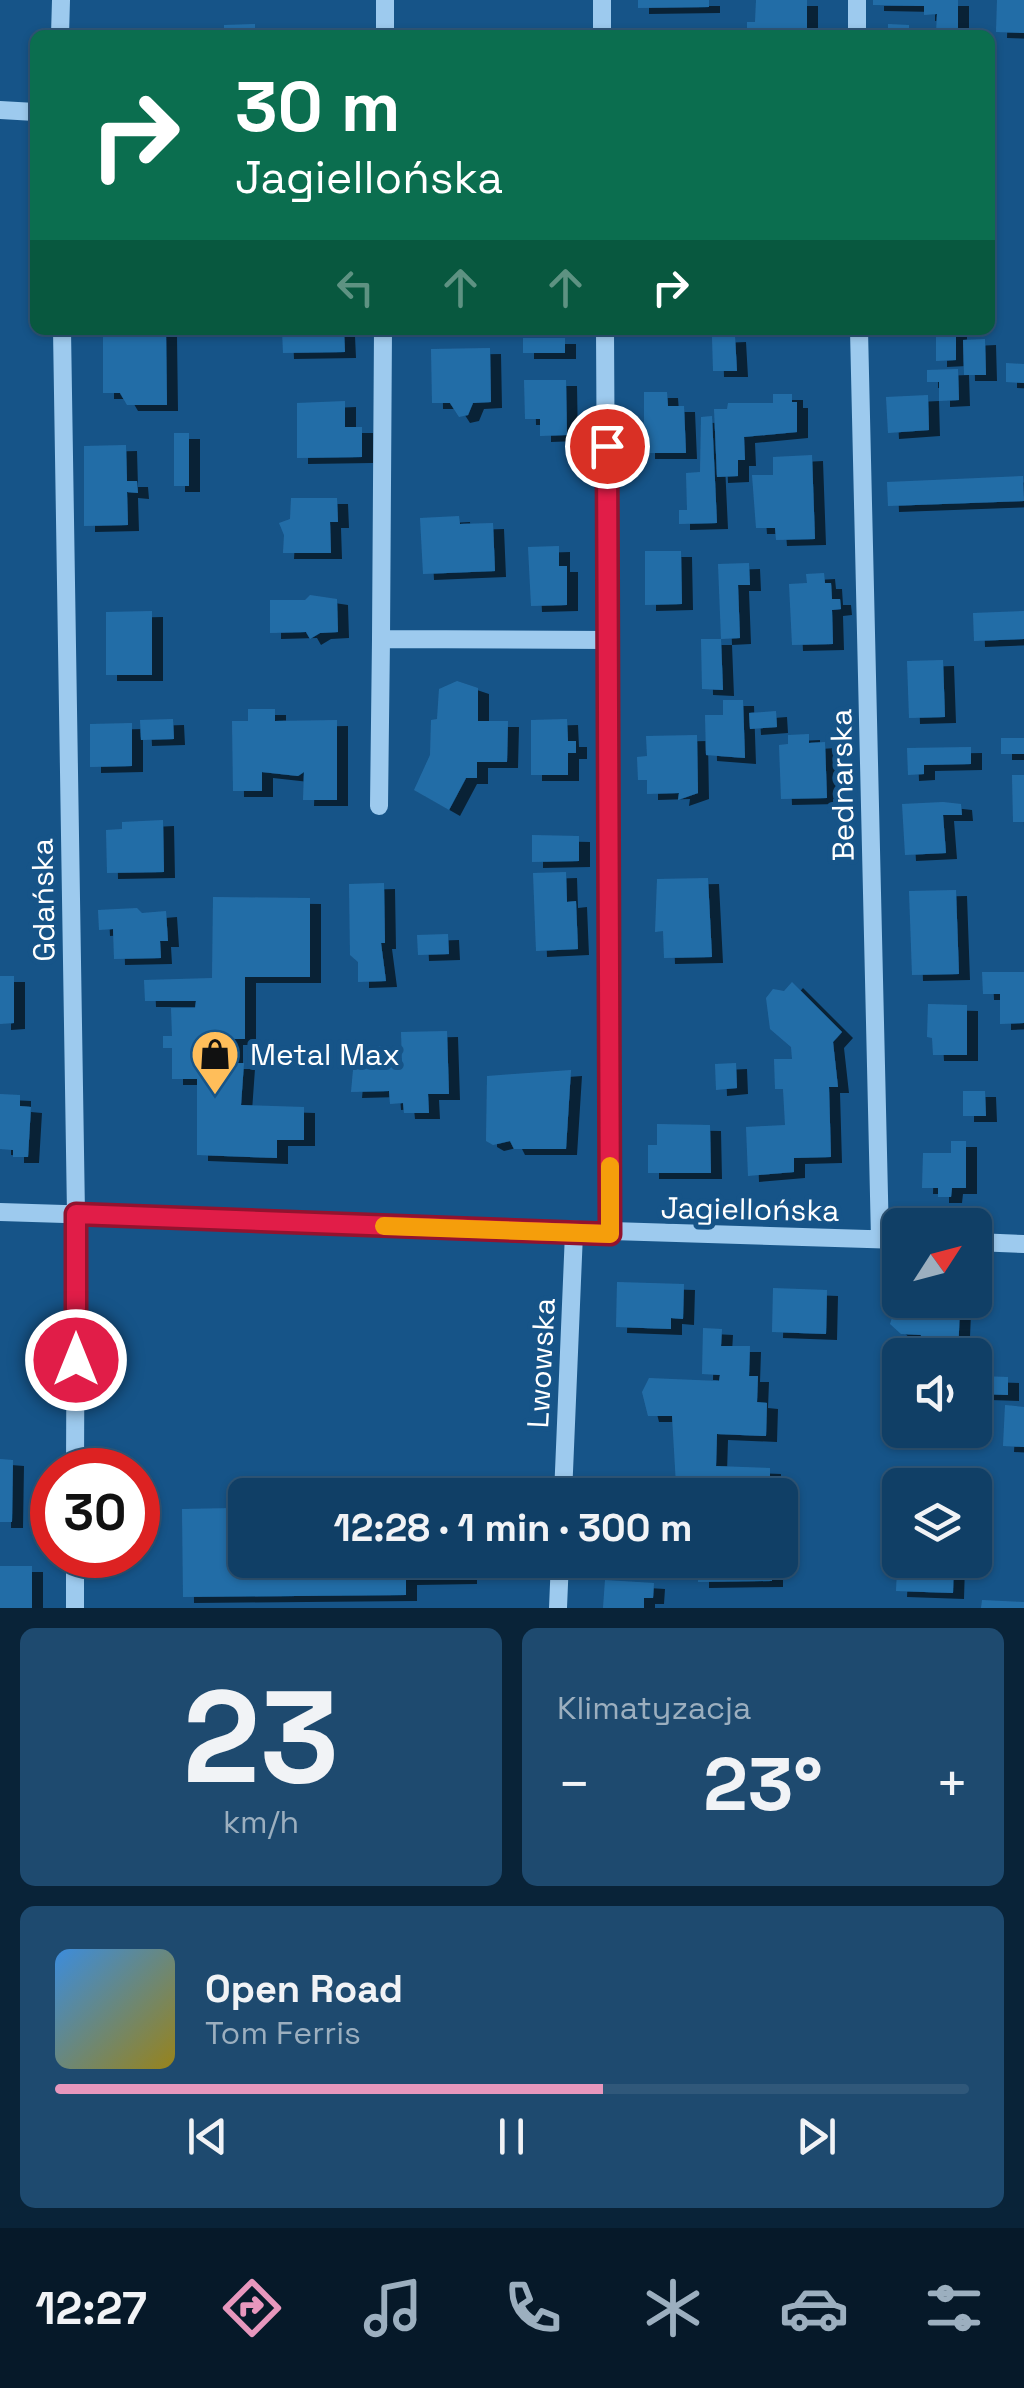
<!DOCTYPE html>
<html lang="pl">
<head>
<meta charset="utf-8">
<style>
	body { margin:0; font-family:"Space Grotesk",sans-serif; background:#1e4a6f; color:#f1f3f6; height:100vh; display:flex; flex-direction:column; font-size:38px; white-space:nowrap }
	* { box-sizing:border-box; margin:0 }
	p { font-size:32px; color:#9cafbf }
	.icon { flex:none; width:55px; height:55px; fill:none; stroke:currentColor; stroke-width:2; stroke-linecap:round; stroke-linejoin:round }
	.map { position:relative; height:1608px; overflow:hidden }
	.sheet { display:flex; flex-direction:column; gap:20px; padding:20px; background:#092338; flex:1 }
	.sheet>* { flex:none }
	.banner { position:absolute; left:30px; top:30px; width:965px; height:305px; border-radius:15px; box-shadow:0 2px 8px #0004,0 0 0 2px #30587a; background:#0b6e4f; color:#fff; overflow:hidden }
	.needle { width:65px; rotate:54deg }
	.buttons { position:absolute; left:882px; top:1208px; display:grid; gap:20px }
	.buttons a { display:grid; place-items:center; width:110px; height:110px; border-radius:15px; background:#103f66; box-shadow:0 2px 8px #0004,0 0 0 2px #30587a; font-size:50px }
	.speed { position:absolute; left:30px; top:1448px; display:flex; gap:20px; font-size:50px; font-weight:700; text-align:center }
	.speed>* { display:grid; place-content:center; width:130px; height:130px; border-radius:50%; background:#103f66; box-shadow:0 2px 8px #0004,0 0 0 2px #30587a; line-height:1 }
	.speed .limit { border:15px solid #d22; background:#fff; color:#111 }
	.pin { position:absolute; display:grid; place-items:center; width:85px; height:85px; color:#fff; margin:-42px; border:5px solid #fff; border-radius:50%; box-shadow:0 2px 10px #0007 }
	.me { position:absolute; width:110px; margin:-55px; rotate:0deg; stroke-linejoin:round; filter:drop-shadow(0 0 8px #0008) }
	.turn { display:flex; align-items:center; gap:35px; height:210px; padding:0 40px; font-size:45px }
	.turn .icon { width:130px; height:130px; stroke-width:2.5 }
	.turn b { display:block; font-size:70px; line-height:85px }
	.lanes { display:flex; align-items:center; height:95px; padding:0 40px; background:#0003; justify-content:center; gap:50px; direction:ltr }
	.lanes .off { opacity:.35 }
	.big { font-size:75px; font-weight:800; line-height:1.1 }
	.sheet .widget { flex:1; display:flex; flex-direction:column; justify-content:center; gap:15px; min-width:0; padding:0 35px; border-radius:15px; background:#1e4a6f }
	.sheet .dial { align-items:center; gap:0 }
	.dial b { font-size:130px; line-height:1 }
	.song { display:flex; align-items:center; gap:30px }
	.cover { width:120px; height:120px; border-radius:15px; background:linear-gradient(135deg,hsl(210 70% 55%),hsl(50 70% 35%)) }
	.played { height:10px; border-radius:5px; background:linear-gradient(90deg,#e797bd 60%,#30587a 60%) }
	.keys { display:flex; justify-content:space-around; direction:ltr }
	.heat { display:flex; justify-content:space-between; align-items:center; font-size:55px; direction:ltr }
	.sheet .tiles { flex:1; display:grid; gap:20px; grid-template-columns:1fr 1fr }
	.widget:last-child { grid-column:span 2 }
	.trip { position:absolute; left:228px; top:1478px; width:570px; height:100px; border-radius:15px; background:#103f66; box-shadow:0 2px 8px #0004,0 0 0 2px #30587a; font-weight:800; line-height:100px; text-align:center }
	.tab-bar { display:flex; height:160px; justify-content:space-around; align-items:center; background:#061929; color:#9cafbf }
	.tab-bar .icon { width:70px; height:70px }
	.tab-bar .on { color:#e797bd }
	.tab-bar b { font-size:45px; color:#f1f3f6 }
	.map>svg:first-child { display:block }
	.building { fill:#246da7; filter:url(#shadow) }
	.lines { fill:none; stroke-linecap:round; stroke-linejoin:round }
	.minor { stroke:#9dcaee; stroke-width:18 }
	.route-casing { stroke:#92132f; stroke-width:25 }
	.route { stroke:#e11d48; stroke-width:18 }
	.slow { stroke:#f59e0b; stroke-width:18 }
	.labels { text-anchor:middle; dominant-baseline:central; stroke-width:10; stroke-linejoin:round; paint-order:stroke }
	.street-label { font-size:30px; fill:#fff; stroke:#165488 }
	.poi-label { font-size:30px; fill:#fff; stroke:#165488; text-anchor:start }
</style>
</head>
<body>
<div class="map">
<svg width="1024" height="1608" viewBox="0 0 1024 1608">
	<defs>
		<filter id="shadow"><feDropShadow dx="11" dy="6" stdDeviation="0" flood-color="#0009"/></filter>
	</defs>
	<rect width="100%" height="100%" fill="#165488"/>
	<path class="building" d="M 638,0 L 709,0 L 709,7 L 638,8 Z
		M 756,0 L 807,0 L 807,31 L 800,35 L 747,35 L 747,22 L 755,22 Z
		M 873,0 L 958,0 L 958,35 L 936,33 L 937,14 L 924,15 L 924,6 L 873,5 Z
		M 997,0 L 1024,0 L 1024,33 L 996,32 Z
		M 255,24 L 255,35 L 224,35 L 224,25 Z
		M 888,24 L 909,25 L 909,30 L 920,30 L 920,35 L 888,35 Z
		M 103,330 L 166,330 L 167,405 L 127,405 L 120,393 L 103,393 Z
		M 282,330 L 344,330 L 345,352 L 283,353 Z
		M 936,330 L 956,330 L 956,360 L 936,361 Z
		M 735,336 L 737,371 L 713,371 L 712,337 Z
		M 523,338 L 565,338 L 565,353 L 523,353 Z
		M 985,339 L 986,375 L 964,375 L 963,340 Z
		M 490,348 L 491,402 L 473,403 L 468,415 L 459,417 L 450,403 L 432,403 L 431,349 Z
		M 1006,363 L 1024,364 L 1024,383 L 1006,382 Z
		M 958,369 L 959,400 L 939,401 L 939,382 L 927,382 L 927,370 Z
		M 524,380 L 566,380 L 567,435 L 540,436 L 540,419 L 525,419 Z
		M 644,392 L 667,392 L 668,406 L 684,406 L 686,453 L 644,453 Z
		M 773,394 L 792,394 L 792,402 L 797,402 L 797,432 L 744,437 L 745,460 L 738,460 L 738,476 L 717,477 L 714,409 L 727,409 L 728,403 L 773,403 Z
		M 928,395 L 929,430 L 888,433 L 886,397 Z
		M 345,401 L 345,427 L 362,427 L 362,457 L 297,458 L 297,403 Z
		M 712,416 L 717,523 L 679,524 L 679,510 L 687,510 L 686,473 L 700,472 L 701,417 Z
		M 174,433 L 189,433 L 189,486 L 174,486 Z
		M 126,445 L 127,481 L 137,481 L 138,493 L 127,492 L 128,525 L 84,526 L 84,446 Z
		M 812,455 L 815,539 L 776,540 L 775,528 L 756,528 L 752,475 L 773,475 L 773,457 Z
		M 1023,476 L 1024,501 L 888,506 L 887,482 Z
		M 291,498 L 337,498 L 338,522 L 330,522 L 331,553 L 283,553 L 284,535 L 279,523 L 290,519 Z
		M 459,516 L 460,524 L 493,523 L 495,571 L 423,574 L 420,518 Z
		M 559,546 L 559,566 L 567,566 L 567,605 L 531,606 L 528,547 Z
		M 645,551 L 681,551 L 682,604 L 645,605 Z
		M 749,563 L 750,585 L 738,585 L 740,638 L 721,639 L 718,564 Z
		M 824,573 L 825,583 L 831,583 L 832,599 L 840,599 L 841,609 L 832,610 L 833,644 L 792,645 L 789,584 L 807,583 L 806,574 Z
		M 310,595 L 337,599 L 338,632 L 320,633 L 310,639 L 306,632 L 270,633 L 270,600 L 305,600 Z
		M 152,611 L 152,675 L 106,675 L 106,612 Z
		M 1024,611 L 1024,639 L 974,641 L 973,613 Z
		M 701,639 L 721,639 L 723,690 L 702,689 Z
		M 943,660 L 945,717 L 909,718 L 907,661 Z
		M 457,681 L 478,688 L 478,721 L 508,721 L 507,762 L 477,762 L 477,778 L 466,778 L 449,810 L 414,790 L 430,755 L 431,720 L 437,719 L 439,689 Z
		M 723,700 L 743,700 L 745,758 L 706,755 L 705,715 L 723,715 Z
		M 248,709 L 275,709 L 275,721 L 337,720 L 337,800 L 303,800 L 304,772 L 298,776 L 262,772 L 262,791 L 233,791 L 232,721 L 248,721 Z
		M 776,711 L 777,727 L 750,729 L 749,713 Z
		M 173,719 L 174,739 L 141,740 L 140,720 Z
		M 567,719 L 568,741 L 576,741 L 576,753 L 568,753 L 568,775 L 531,775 L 531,720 Z
		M 132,723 L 132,766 L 90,767 L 90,724 Z
		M 809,734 L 809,743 L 825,742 L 827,798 L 781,799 L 779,745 L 788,744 L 788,735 Z
		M 697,735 L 698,793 L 678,800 L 679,793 L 647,794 L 647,780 L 638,780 L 637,757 L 647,756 L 646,736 Z
		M 1001,738 L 1024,738 L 1024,754 L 1001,754 Z
		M 971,747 L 971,764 L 924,765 L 924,774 L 908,775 L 907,748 Z
		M 1012,775 L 1024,775 L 1024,822 L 1013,822 Z
		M 943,802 L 961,804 L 962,815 L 943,815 L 946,853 L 905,855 L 902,804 Z
		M 163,820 L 164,872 L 107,873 L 106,830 L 122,829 L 122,822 Z
		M 532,835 L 579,836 L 579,861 L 532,862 Z
		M 566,872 L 567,902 L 576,901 L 578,949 L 536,951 L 533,873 Z
		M 708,878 L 712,957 L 664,958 L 663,931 L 655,932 L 657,879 Z
		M 384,883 L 385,943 L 381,943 L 386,981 L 358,982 L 358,962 L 350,955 L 349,884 Z
		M 956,890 L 959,974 L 912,975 L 909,891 Z
		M 213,897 L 310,898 L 310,977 L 245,977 L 245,1039 L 232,1039 L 232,1063 L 244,1063 L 241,1105 L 304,1107 L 304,1140 L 277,1140 L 277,1158 L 197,1155 L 197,1079 L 172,1079 L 172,1048 L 163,1048 L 163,1036 L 172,1036 L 171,1008 L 195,1008 L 196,1001 L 145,1001 L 144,980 L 212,978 Z
		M 137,908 L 142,913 L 166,911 L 168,941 L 160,941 L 161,958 L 114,959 L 113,929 L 99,930 L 98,910 Z
		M 448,934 L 449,954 L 418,955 L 417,935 Z
		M 982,972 L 1024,972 L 1024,1023 L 1000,1024 L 1000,994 L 983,994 Z
		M 0,976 L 14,976 L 14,1023 L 0,1024 Z
		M 792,982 L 842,1032 L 833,1042 L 838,1087 L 829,1087 L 831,1157 L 794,1158 L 794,1172 L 748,1176 L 746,1127 L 785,1125 L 783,1089 L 775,1089 L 774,1059 L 792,1059 L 791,1047 L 770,1029 L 766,998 L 773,989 L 784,991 Z
		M 928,1004 L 967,1005 L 967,1055 L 933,1055 L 932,1038 L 927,1037 Z
		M 447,1031 L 449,1094 L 428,1094 L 429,1113 L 404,1113 L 403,1103 L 390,1104 L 389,1091 L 351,1092 L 355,1048 L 388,1046 L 388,1062 L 402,1062 L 401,1032 Z
		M 736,1063 L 737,1088 L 716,1090 L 715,1064 Z
		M 571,1070 L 566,1149 L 514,1149 L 510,1141 L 493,1145 L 486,1141 L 487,1076 Z
		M 963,1091 L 985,1091 L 986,1116 L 963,1116 Z
		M 0,1094 L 20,1095 L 20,1106 L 31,1107 L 28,1157 L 13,1157 L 13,1150 L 0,1149 Z
		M 657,1124 L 710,1125 L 711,1173 L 648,1173 L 648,1145 L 657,1145 Z
		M 951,1141 L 966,1141 L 966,1188 L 952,1188 L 951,1197 L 938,1197 L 938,1188 L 922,1188 L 923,1153 L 951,1153 Z
		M 617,1282 L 684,1284 L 683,1319 L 671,1318 L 671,1329 L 616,1327 Z
		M 773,1288 L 827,1290 L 826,1334 L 772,1332 Z
		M 903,1300 L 946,1300 L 946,1307 L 960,1307 L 958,1355 L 919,1355 L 921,1335 L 901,1334 L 890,1324 L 894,1312 L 902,1310 Z
		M 703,1328 L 722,1329 L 721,1346 L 750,1346 L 749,1376 L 758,1376 L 757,1402 L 767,1403 L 766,1436 L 717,1434 L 716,1466 L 770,1468 L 770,1489 L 724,1487 L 723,1495 L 706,1495 L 706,1486 L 676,1485 L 672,1416 L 648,1416 L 642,1392 L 649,1378 L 719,1381 L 720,1375 L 702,1374 Z
		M 975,1369 L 980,1369 L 979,1376 L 1008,1377 L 1008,1395 L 979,1394 L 975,1398 Z
		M 1005,1405 L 1024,1407 L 1024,1447 L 1003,1446 Z
		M 0,1459 L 13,1460 L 12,1522 L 0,1522 Z
		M 601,1482 L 643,1483 L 642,1490 L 663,1491 L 663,1495 L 601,1495 Z
		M 234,1508 L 235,1535 L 245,1535 L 245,1560 L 466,1560 L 466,1578 L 406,1579 L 406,1595 L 183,1597 L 182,1509 Z
		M 698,1560 L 772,1564 L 772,1581 L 698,1582 Z
		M 904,1560 L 954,1560 L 953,1593 L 896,1591 L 897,1570 L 903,1570 Z
		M 0,1566 L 32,1566 L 32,1608 L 0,1608 Z
		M 605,1580 L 654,1583 L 653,1598 L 644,1598 L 644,1608 L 603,1608 Z
		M 982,1600 L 1024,1602 L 1024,1608 L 981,1608 Z"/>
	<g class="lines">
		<path class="minor" d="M 602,0 L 602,35
			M 857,0 L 857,35
			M 60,35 L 61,0
			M 385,35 L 385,0
			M 0,110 L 35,112
			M 62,330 L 76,1214 L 75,1470
			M 383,330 L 381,639 L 609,640
			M 605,330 L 610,1234
			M 859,330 L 880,1239
			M 379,806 L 381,639
			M 0,1212 L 900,1240
			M 975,1242 L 1024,1244
			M 563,1495 L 574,1233
			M 75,1608 L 75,1555
			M 558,1608 L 560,1560"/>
	</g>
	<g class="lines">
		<g class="route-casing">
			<path id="route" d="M 76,1360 L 76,1214 L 610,1234 L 607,446"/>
		</g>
		<use href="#route" class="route"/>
		<path class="slow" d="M 384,1226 L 610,1234 L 610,1166"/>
	</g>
	<defs>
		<g id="shop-pin" transform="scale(2.5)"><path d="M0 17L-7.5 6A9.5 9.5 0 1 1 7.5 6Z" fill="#ffbe5a" stroke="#165488"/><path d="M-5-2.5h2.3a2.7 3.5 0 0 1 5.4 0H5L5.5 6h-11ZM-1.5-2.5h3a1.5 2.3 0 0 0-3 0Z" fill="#111"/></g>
	</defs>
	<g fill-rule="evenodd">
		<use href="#shop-pin" x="215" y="1054"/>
	</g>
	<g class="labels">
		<g class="street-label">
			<text transform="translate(842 785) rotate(-91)">Bednarska</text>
			<text transform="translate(43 900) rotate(-91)">Gdańska</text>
			<text transform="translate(750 1209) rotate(1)">Jagiellońska</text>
			<text transform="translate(541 1363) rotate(-87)">Lwowska</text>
		</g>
		<g class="poi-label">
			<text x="250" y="1054">Metal Max</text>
		</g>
	</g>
</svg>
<div class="buttons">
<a><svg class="needle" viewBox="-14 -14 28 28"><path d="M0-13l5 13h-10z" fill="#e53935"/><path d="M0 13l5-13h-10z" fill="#9cafbf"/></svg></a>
<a><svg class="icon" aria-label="sound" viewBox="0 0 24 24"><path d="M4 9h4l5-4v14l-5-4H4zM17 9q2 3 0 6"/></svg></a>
<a><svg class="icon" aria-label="layers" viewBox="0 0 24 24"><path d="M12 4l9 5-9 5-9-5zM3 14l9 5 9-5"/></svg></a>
</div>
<div class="speed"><div class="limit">30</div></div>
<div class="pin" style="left:607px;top:446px;background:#d93025"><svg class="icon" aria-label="arrive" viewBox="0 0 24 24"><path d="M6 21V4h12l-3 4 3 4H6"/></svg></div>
<svg class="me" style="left:76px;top:1360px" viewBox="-20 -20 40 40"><circle r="17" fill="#e11d48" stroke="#fff" stroke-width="3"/><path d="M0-11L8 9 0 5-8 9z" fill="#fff"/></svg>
<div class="trip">12:28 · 1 min · 300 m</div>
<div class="banner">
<div class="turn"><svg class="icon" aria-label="right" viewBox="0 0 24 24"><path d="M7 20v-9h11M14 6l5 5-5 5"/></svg><div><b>30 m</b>Jagiellońska</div></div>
<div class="lanes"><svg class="icon off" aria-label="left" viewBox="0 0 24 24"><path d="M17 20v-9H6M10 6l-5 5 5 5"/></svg><svg class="icon off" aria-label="ahead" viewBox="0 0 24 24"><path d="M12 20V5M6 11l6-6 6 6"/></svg><svg class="icon off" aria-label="ahead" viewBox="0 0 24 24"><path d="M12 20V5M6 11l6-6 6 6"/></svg><svg class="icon" aria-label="right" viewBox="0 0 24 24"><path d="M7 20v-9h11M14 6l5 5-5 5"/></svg></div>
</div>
</div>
<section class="sheet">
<div class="tiles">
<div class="widget dial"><b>23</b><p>km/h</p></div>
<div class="widget"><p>Klimatyzacja</p>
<div class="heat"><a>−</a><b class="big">23°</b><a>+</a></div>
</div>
<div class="widget">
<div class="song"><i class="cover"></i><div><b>Open Road</b><p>Tom Ferris</p></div></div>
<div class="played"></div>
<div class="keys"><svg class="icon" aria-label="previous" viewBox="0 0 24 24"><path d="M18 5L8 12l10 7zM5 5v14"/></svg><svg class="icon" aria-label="pause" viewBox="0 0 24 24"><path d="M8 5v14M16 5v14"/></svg><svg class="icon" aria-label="next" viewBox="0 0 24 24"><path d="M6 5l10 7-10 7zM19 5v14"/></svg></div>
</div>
</div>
</section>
<nav class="tab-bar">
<b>12:27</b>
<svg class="icon on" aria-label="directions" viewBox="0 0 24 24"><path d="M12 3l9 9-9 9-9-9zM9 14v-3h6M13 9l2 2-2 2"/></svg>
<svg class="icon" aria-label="music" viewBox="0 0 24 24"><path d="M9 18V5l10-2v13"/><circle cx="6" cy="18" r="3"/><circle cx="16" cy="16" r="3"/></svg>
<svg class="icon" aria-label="phone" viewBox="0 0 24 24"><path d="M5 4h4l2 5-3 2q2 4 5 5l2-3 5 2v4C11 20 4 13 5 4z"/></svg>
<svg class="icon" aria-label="climate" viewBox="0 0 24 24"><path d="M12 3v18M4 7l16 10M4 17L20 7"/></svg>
<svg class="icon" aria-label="car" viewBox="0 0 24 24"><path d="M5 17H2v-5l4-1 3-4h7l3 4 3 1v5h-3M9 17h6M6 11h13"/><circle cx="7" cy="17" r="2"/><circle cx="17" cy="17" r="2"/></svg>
<svg class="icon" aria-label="filters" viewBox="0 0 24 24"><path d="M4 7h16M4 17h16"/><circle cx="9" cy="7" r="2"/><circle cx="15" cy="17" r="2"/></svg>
</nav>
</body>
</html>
